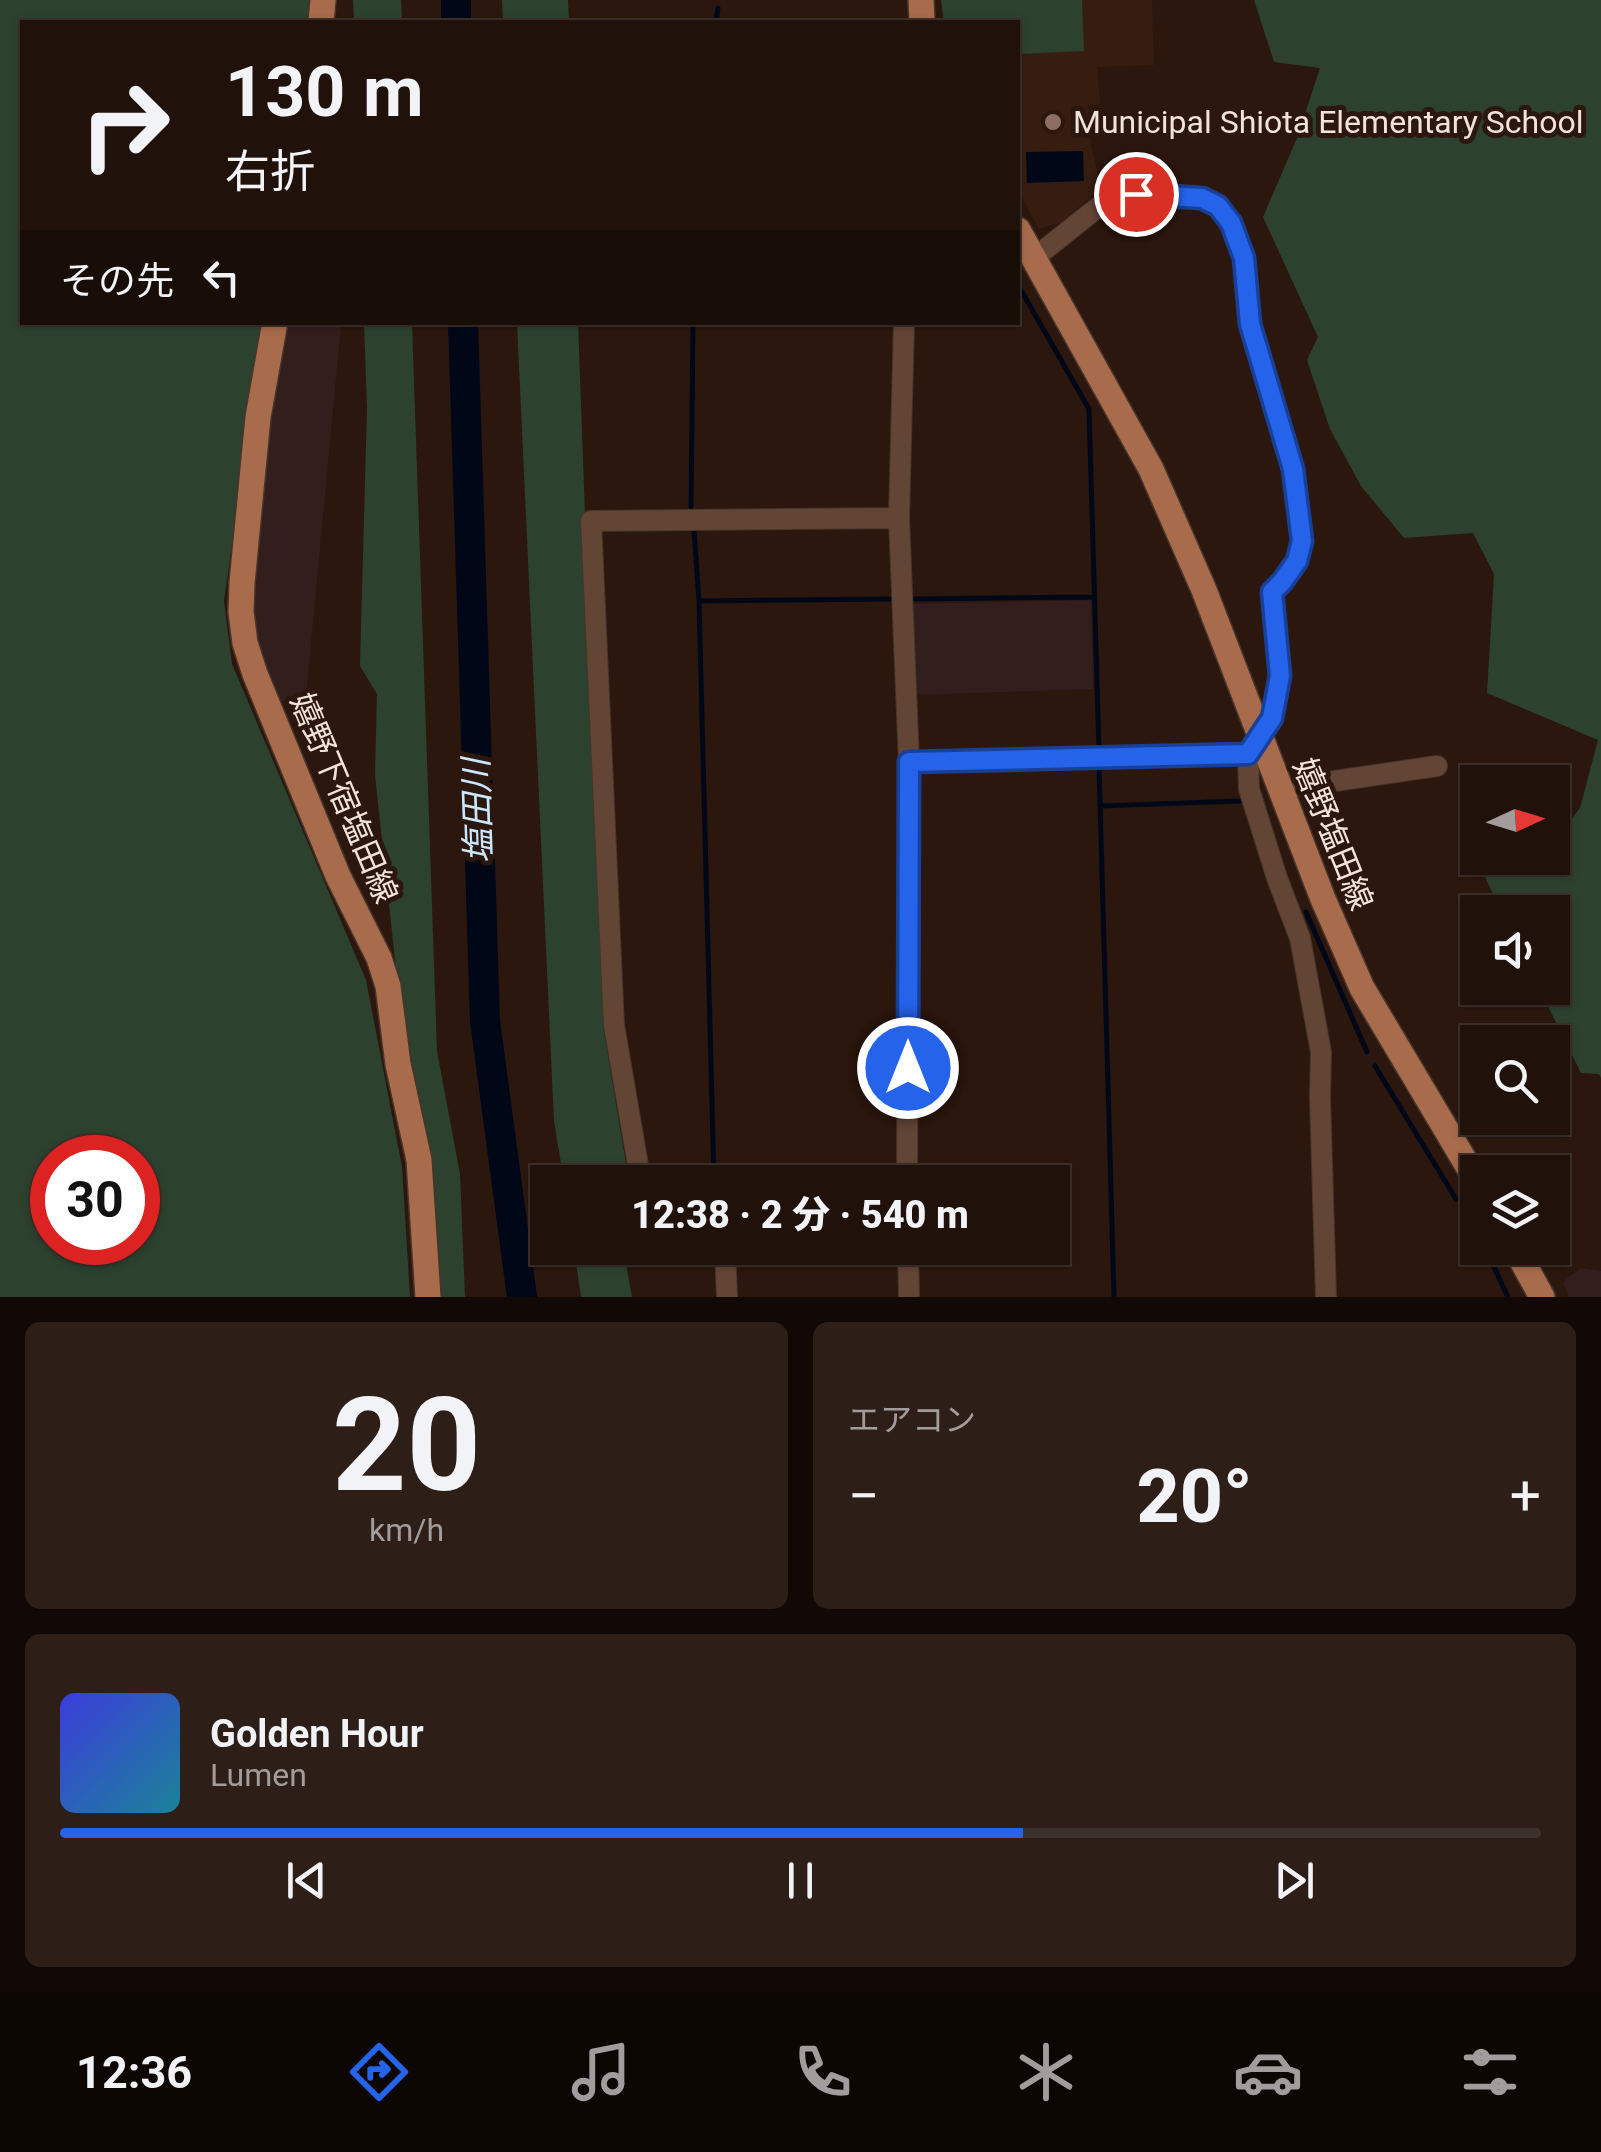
<!DOCTYPE html>
<html lang="ja">
<head>
<meta charset="utf-8">
<style>
	body { margin:0; font-family:Roboto,"Noto Sans JP",sans-serif; background:#2d1f18; color:#f1f3f6; height:100vh; display:flex; flex-direction:column; font-size:38px; white-space:nowrap }
	* { box-sizing:border-box; margin:0 }
	p { font-size:32px; color:#a29d9c }
	.icon { flex:none; width:55px; height:55px; fill:none; stroke:currentColor; stroke-width:2; stroke-linecap:round; stroke-linejoin:round }
	.map { position:relative; height:1297px; overflow:hidden }
	.drawer { display:flex; flex-direction:column; gap:25px; padding:25px; background:#120906; flex:1 }
	.drawer>* { flex:none }
	.banner { position:absolute; left:20px; top:20px; width:1000px; height:305px; border-radius:0px; box-shadow:0 2px 8px #0004,0 0 0 2px #3d312b; background:#20110a; color:#f1f3f6; overflow:hidden }
	.needle { width:65px; rotate:86deg }
	.buttons { position:absolute; left:1460px; top:765px; display:grid; gap:20px }
	.buttons a { display:grid; place-items:center; width:110px; height:110px; border-radius:0px; background:#20110a; box-shadow:0 2px 8px #0004,0 0 0 2px #3d312b; font-size:50px }
	.speed { position:absolute; left:30px; top:1135px; display:flex; gap:20px; font-size:50px; font-weight:700; text-align:center }
	.speed>* { display:grid; place-content:center; width:130px; height:130px; border-radius:50%; background:#20110a; box-shadow:0 2px 8px #0004,0 0 0 2px #3d312b; line-height:1 }
	.speed .limit { border:15px solid #d22; background:#fff; color:#111 }
	.pin { position:absolute; display:grid; place-items:center; width:85px; height:85px; color:#fff; margin:-42px; border:5px solid #fff; border-radius:50%; box-shadow:0 2px 10px #0007 }
	.me { position:absolute; width:110px; margin:-55px; rotate:0deg; stroke-linejoin:round; filter:drop-shadow(0 0 8px #0008) }
	.turn { display:flex; align-items:center; gap:35px; height:210px; padding:0 40px; font-size:45px }
	.turn .icon { width:130px; height:130px; stroke-width:2.5 }
	.turn b { display:block; font-size:70px; line-height:85px }
	.then { display:flex; align-items:center; height:95px; padding:0 40px; background:#0003; gap:20px; font-size:38px }
	.big { font-size:75px; font-weight:800; line-height:1.1 }
	.drawer .card { flex:1; display:flex; flex-direction:column; justify-content:center; gap:15px; min-width:0; padding:0 35px; border-radius:15px; background:#2d1f18 }
	.drawer .dial { align-items:center; gap:0 }
	.dial b { font-size:130px; line-height:1 }
	.song { display:flex; align-items:center; gap:30px }
	.cover { width:120px; height:120px; border-radius:15px; background:linear-gradient(135deg,hsl(240 70% 55%),hsl(190 70% 35%)) }
	.played { height:10px; border-radius:5px; background:linear-gradient(90deg,#2563eb 65%,#3d312b 65%) }
	.keys { display:flex; justify-content:space-around; direction:ltr }
	.heat { display:flex; justify-content:space-between; align-items:center; font-size:55px; direction:ltr }
	.drawer .tiles { flex:1; display:grid; gap:25px; grid-template-columns:1fr 1fr }
	.card:last-child { grid-column:span 2 }
	.trip { position:absolute; left:530px; top:1165px; width:540px; height:100px; border-radius:0px; background:#20110a; box-shadow:0 2px 8px #0004,0 0 0 2px #3d312b; font-weight:800; line-height:100px; text-align:center }
	.tab-bar { display:flex; height:160px; justify-content:space-around; align-items:center; background:#0d0704; color:#a29d9c }
	.tab-bar .icon { width:70px; height:70px }
	.tab-bar .current { color:#2563eb }
	.tab-bar b { font-size:45px; color:#f1f3f6 }
	.map>svg:first-child { display:block }
	.commercial { fill:#311e1d }
	.built { fill:#371d0f }
	.green { fill:#2c422f; fill-rule:evenodd }
	.water { fill:#000818 }
	.lines { fill:none; stroke-linecap:round; stroke-linejoin:round }
	.stream { stroke:#000818; stroke-width:5 }
	.river { stroke:#000818; stroke-width:30 }
	.minor-casing { stroke:#47342a; stroke-width:22 }
	.major-casing { stroke:#47342a; stroke-width:28 }
	.minor { stroke:#634536; stroke-width:20 }
	.major { stroke:#a86b4c; stroke-width:25 }
	.route-casing { stroke:#184099; stroke-width:25 }
	.route { stroke:#2563eb; stroke-width:18 }
	.education-dot { fill:#8d6e63; stroke:#2b170d; stroke-width:4 }
	.labels { text-anchor:middle; dominant-baseline:central; stroke-width:10; stroke-linejoin:round; paint-order:stroke }
	.poi-label { font-size:32px; fill:#f1e3db; stroke:#2b170d; text-anchor:start }
	.street-label { font-size:32px; fill:#f1e3db; stroke:#2b170d }
	.water-label { font-size:35px; font-style:italic; fill:#c9e7ff; stroke:#2b170d }
</style>
</head>
<body>
<div class="map">
<svg width="1601" height="1297" viewBox="0 0 1601 1297">
	<rect width="100%" height="100%" fill="#2b170d"/>
	<path class="commercial" d="M 286,323 L 364,323 L 364,324 L 341,325 L 306,697 L 278,703 L 257,646 L 254,605 L 271,418 Z
		M 1091,600 L 1093,689 L 912,695 L 908,604 Z
		M 1581,1268 L 1601,1271 L 1601,1297 L 1569,1297 L 1563,1282 Z"/>
	<path class="built" d="M 941,0 L 1152,0 L 1154,65 L 1097,67 L 1100,104 L 1088,105 L 1090,140 L 1101,188 L 1062,222 L 1039,229 L 1018,190 L 1018,22 L 944,22 Z"/>
	<path class="green" d="M 0,0 L 309,0 L 308,22 L 22,22 L 22,322 L 263,323 L 224,601 L 232,664 L 366,980 L 402,1167 L 410,1297 L 0,1297 ZM 52,1158 L 138,1158 L 138,1242 L 52,1242 Z
		M 353,0 L 401,0 L 402,22 L 354,22 Z
		M 502,0 L 568,0 L 569,22 L 503,22 Z
		M 941,0 L 1082,0 L 1084,51 L 1018,54 L 1018,22 L 944,22 Z
		M 1254,0 L 1601,0 L 1601,1078 L 1599,1074 L 1581,1073 L 1539,988 L 1552,988 L 1552,912 L 1502,912 L 1478,863 L 1528,873 L 1541,858 L 1552,858 L 1553,843 L 1580,808 L 1598,740 L 1487,693 L 1494,574 L 1473,533 L 1404,538 L 1361,486 L 1330,429 L 1307,360 L 1318,337 L 1263,217 L 1297,138 L 1320,68 L 1274,62 Z
		M 364,323 L 412,323 L 437,1051 L 460,1174 L 465,1297 L 436,1297 L 432,1178 L 397,978 L 375,775 L 377,694 L 360,666 L 367,407 Z
		M 517,323 L 578,323 L 604,1032 L 629,1182 L 564,1182 L 554,1121 Z
		M 574,1248 L 623,1248 L 632,1297 L 581,1297 Z"/>
	<path class="water" d="M 1083,151 L 1084,181 L 1027,183 L 1026,152 Z"/>
	<g class="lines">
		<path class="stream" d="M 716,22 L 718,8
			M 1018,285 L 1089,409 L 1099,751
			M 691,507 L 693,322
			M 694,530 L 699,601 L 891,599
			M 911,599 L 1093,597
			M 699,601 L 714,1182
			M 1099,766 L 1114,1297
			M 1100,806 L 1240,801
			M 1306,912 L 1367,1052
			M 1375,1066 L 1456,1199
			M 1463,1211 L 1478,1234
			M 1485,1248 L 1508,1297"/>
		<path class="river" d="M 456,0 L 456,22
			M 463,322 L 485,1021 L 522,1297"/>
		<g class="minor-casing">
			<path id="minor" d="M 904,322 L 899,518 L 909,763 L 907,1182
				M 1248,754 L 1249,789 L 1277,878 L 1300,938 L 1321,1052 L 1320,1097 L 1326,1297
				M 909,763 L 1248,754 L 1271,718 L 1280,676 L 1272,592 L 1282,583 L 1297,561 L 1301,541 L 1293,469 L 1250,324 L 1244,258 L 1231,223 L 1218,206 L 1202,198 L 1116,193 L 1034,258
				M 1280,789 L 1437,766
				M 638,1182 L 639,1171 L 614,1025 L 591,521 L 899,518
				M 725,1248 L 727,1297
				M 908,1248 L 909,1297"/>
		</g>
		<g class="major-casing">
			<path id="major" d="M 921,0 L 922,22
				M 321,22 L 323,0
				M 1018,230 L 1151,469 L 1204,590 L 1323,899 L 1362,988 L 1478,1183
				M 275,322 L 258,417 L 242,583 L 241,612 L 245,643 L 255,674 L 338,876 L 379,958 L 388,986 L 398,1064 L 419,1160 L 428,1297
				M 1515,1248 L 1542,1297"/>
		</g>
		<use href="#minor" class="minor"/>
		<use href="#major" class="major"/>
	</g>
	<g class="lines">
		<g class="route-casing">
			<path id="route" d="M 908,1068 L 909,762 L 1248,754 L 1272,718 L 1280,676 L 1272,592 L 1282,582 L 1297,561 L 1302,541 L 1293,469 L 1250,324 L 1244,258 L 1231,223 L 1218,206 L 1202,198 L 1136,194"/>
		</g>
		<use href="#route" class="route"/>
	</g>
	<circle class="education-dot" cx="1053" cy="122" r="10"/>
	<g class="labels">
		<g class="poi-label">
			<text x="1073" y="122">Municipal Shiota Elementary School</text>
		</g>
		<g class="street-label">
			<text transform="translate(344 798) rotate(67)">嬉野下宿塩田線</text>
			<text transform="translate(1333 834) rotate(68)">嬉野塩田線</text>
		</g>
		<g class="water-label">
			<text transform="translate(478 811) rotate(-92)">塩田川</text>
		</g>
	</g>
</svg>
<div class="buttons">
<a><svg class="needle" viewBox="-14 -14 28 28"><path d="M0-13l5 13h-10z" fill="#e53935"/><path d="M0 13l5-13h-10z" fill="#a29d9c"/></svg></a>
<a><svg class="icon" aria-label="sound" viewBox="0 0 24 24"><path d="M4 9h4l5-4v14l-5-4H4zM17 9q2 3 0 6"/></svg></a>
<a><svg class="icon" aria-label="search" viewBox="0 0 24 24"><circle cx="10" cy="10" r="6"/><path d="M15 15l6 6"/></svg></a>
<a><svg class="icon" aria-label="layers" viewBox="0 0 24 24"><path d="M12 4l9 5-9 5-9-5zM3 14l9 5 9-5"/></svg></a>
</div>
<div class="speed"><div class="limit">30</div></div>
<div class="pin" style="left:1136px;top:194px;background:#d93025"><svg class="icon" aria-label="arrive" viewBox="0 0 24 24"><path d="M6 21V4h12l-3 4 3 4H6"/></svg></div>
<svg class="me" style="left:908px;top:1068px" viewBox="-20 -20 40 40"><circle r="17" fill="#2563eb" stroke="#fff" stroke-width="3"/><path d="M0-11L8 9 0 5-8 9z" fill="#fff"/></svg>
<div class="trip">12:38 · 2 分 · 540 m</div>
<div class="banner">
<div class="turn"><svg class="icon" aria-label="right" viewBox="0 0 24 24"><path d="M7 20v-9h11M14 6l5 5-5 5"/></svg><div><b>130 m</b>右折</div></div>
<div class="then">その先<svg class="icon" aria-label="left" viewBox="0 0 24 24"><path d="M17 20v-9H6M10 6l-5 5 5 5"/></svg></div>
</div>
</div>
<section class="drawer">
<div class="tiles">
<div class="card dial"><b>20</b><p>km/h</p></div>
<div class="card"><p>エアコン</p>
<div class="heat"><a>−</a><b class="big">20°</b><a>+</a></div>
</div>
<div class="card">
<div class="song"><i class="cover"></i><div><b>Golden Hour</b><p>Lumen</p></div></div>
<div class="played"></div>
<div class="keys"><svg class="icon" aria-label="previous" viewBox="0 0 24 24"><path d="M18 5L8 12l10 7zM5 5v14"/></svg><svg class="icon" aria-label="pause" viewBox="0 0 24 24"><path d="M8 5v14M16 5v14"/></svg><svg class="icon" aria-label="next" viewBox="0 0 24 24"><path d="M6 5l10 7-10 7zM19 5v14"/></svg></div>
</div>
</div>
</section>
<nav class="tab-bar">
<b>12:36</b>
<svg class="icon current" aria-label="directions" viewBox="0 0 24 24"><path d="M12 3l9 9-9 9-9-9zM9 14v-3h6M13 9l2 2-2 2"/></svg>
<svg class="icon" aria-label="music" viewBox="0 0 24 24"><path d="M9 18V5l10-2v13"/><circle cx="6" cy="18" r="3"/><circle cx="16" cy="16" r="3"/></svg>
<svg class="icon" aria-label="phone" viewBox="0 0 24 24"><path d="M5 4h4l2 5-3 2q2 4 5 5l2-3 5 2v4C11 20 4 13 5 4z"/></svg>
<svg class="icon" aria-label="climate" viewBox="0 0 24 24"><path d="M12 3v18M4 7l16 10M4 17L20 7"/></svg>
<svg class="icon" aria-label="car" viewBox="0 0 24 24"><path d="M5 17H2v-5l4-1 3-4h7l3 4 3 1v5h-3M9 17h6M6 11h13"/><circle cx="7" cy="17" r="2"/><circle cx="17" cy="17" r="2"/></svg>
<svg class="icon" aria-label="filters" viewBox="0 0 24 24"><path d="M4 7h16M4 17h16"/><circle cx="9" cy="7" r="2"/><circle cx="15" cy="17" r="2"/></svg>
</nav>
</body>
</html>
